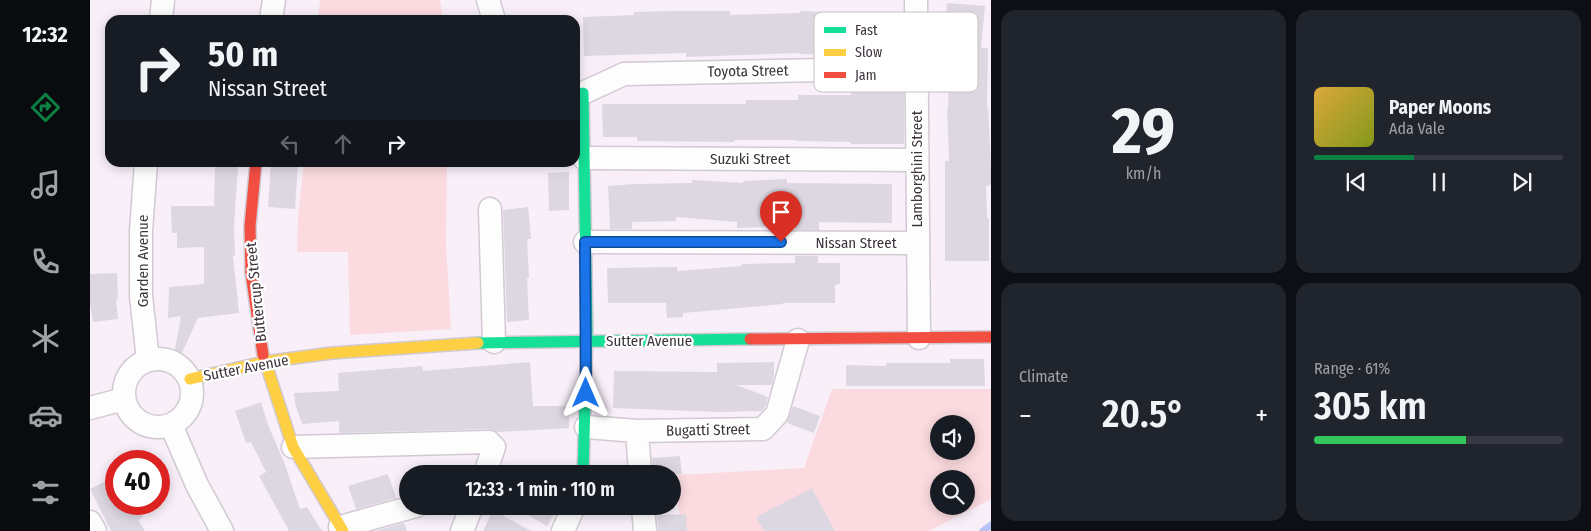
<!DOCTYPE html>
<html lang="en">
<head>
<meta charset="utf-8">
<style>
	body { margin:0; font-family:"Fira Sans Condensed",sans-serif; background:#20242c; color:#f1f3f6; height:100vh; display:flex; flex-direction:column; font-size:19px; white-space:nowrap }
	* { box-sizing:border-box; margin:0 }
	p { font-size:16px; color:#9ea1a6 }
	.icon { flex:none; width:28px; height:28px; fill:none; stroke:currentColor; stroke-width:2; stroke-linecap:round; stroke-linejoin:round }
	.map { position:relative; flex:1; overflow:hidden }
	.sheet { display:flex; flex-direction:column; gap:10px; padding:10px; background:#0d0f14; width:600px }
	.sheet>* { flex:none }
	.banner { position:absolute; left:15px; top:15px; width:475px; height:152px; border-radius:15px; box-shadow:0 2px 12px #0003; background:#171b24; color:#f1f3f6; overflow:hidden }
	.tools { position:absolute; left:840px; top:415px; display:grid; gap:10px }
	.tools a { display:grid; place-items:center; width:45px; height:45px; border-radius:50%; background:#171b24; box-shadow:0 2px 12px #0003; font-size:25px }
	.speed { position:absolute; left:15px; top:450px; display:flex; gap:10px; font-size:25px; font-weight:700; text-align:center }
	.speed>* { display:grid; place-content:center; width:65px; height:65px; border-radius:50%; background:#171b24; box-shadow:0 2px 12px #0003; line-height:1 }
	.speed .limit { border:8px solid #d22; background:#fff; color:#111 }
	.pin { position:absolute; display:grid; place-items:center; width:42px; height:42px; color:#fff; margin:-51px -21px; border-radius:50% 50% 50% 0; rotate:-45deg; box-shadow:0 0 5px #0007 }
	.pin .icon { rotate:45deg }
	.me { position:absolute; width:55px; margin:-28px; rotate:0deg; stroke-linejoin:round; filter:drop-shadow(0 0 4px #0008) }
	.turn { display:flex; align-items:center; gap:18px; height:105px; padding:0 20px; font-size:22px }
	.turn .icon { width:65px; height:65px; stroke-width:2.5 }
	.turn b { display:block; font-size:35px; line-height:42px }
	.lanes { display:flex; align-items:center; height:48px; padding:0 20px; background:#0003; justify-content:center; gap:25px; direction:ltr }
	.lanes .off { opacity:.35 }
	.big { font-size:38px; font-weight:600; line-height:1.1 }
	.sheet .card { flex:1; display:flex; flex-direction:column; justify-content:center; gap:8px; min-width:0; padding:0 18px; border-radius:15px; background:#20242c }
	.sheet .dial { align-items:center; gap:0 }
	.dial b { font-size:65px; line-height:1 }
	.song { display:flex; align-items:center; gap:15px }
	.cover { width:60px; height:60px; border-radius:8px; background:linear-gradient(135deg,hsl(40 70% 55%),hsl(70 70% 35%)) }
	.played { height:5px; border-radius:2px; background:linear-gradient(90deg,#0b8043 40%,#363941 40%) }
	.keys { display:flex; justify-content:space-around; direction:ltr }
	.heat { display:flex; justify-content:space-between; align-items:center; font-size:28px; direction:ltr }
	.charge { height:8px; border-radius:4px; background:linear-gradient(90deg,#34c759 61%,#363941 0) }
	.sheet .tiles { flex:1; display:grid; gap:10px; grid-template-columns:repeat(2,1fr) }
	.trip { position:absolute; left:309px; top:465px; width:282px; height:50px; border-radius:25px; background:#171b24; box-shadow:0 2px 12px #0003; font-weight:600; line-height:50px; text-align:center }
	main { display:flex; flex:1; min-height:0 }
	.dock { display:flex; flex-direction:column; width:90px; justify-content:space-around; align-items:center; background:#090b0e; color:#9ea1a6 }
	.dock .icon { width:35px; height:35px }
	.dock .on { color:#0b8043 }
	.dock b { font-size:22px; color:#f1f3f6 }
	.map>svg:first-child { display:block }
	.green { fill:#fbdbdf; fill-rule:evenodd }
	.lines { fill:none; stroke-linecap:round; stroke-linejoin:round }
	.stream { stroke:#b7c3f4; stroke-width:7 }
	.building { fill:#ddd7e1 }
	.street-casing { stroke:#d1cad2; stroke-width:25 }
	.fast-casing { stroke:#d1cad2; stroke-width:14 }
	.slow-casing { stroke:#d1cad2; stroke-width:14 }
	.jam-casing { stroke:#d1cad2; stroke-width:14 }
	.street { stroke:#fefdfe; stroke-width:22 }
	.fast { stroke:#16e098; stroke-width:11 }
	.slow { stroke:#ffcf43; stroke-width:11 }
	.jam { stroke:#f24e42; stroke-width:11 }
	.route-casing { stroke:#114b97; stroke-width:12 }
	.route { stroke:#1a73e8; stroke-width:9 }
	.labels { text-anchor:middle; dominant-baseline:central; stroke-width:4.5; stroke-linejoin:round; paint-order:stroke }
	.street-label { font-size:15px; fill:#3c343c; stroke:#fff }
	.key { fill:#fff; stroke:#c4c2c4; stroke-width:1 }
	.key-label { font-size:14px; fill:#3c343c }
</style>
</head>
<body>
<main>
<nav class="dock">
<b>12:32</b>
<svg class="icon on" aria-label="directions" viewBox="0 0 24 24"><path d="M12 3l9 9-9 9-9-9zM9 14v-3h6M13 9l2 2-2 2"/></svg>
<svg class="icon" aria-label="music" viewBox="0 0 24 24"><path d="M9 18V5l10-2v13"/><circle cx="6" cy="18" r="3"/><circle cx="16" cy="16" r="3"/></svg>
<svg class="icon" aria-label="phone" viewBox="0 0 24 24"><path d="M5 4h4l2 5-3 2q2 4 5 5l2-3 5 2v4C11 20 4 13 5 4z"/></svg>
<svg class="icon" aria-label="climate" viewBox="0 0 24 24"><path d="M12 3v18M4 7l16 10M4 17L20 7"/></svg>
<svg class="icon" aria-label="car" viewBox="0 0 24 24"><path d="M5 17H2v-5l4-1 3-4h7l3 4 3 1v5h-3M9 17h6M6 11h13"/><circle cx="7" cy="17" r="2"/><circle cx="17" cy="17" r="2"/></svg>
<svg class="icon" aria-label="filters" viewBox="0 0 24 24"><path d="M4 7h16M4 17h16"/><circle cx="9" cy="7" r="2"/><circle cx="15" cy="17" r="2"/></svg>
</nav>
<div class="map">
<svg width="901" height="531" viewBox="0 0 901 531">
	<rect width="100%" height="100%" fill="#f8eff9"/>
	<path class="green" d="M 230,0 L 350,0 L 353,20 L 228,20 Z
		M 214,163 L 357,163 L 356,244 L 361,329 L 260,335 L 258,252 L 207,252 L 208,216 Z
		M 742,389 L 901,389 L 901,499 L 839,531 L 591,531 L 585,475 L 714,468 ZM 849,424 L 876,424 L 876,451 L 849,451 ZM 849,479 L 876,479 L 876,506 L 849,506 Z"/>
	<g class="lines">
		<path class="stream" d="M 893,531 L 901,525"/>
	</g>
	<path class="building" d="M 857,3 L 895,6 L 891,48 L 898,48 L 897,107 L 898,107 L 901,168 L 901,185 L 896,186 L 897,218 L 899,218 L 899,261 L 855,261 L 855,161 L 859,161 L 857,109 L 858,109 L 860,41 L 853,40 Z
		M 584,11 L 640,11 L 640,15 L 710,13 L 710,11 L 804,15 L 803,55 L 709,54 L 709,53 L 596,57 L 596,53 L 494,56 L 493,17 L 544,15 L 544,12 Z
		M 761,92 L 814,92 L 814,144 L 761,144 L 761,142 L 707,141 L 707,140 L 644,140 L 644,142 L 547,141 L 547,137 L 513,137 L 512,104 L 656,104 L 656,100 L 708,100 L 708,95 L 761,95 Z
		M 181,162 L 208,162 L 205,209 L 178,207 Z
		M 125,167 L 148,167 L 144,226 L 145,256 L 143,256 L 149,313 L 108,318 L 90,357 L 84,355 L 91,316 L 78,318 L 79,287 L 114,284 L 114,247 L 87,248 L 87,233 L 82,233 L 81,206 L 124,206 Z
		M 479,172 L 479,210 L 459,211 L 458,173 Z
		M 697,179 L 697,183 L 802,184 L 802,223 L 729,222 L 729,230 L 705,230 L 705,226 L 647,228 L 647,222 L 586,217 L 586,221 L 542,222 L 542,229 L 520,229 L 518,186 L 544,184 L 602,183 L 602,180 L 653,183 L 653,181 Z
		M 438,207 L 441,239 L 437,239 L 439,278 L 437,278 L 439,320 L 417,322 L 413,210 Z
		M 705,256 L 728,256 L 728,263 L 750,263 L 750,284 L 745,285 L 745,303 L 693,303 L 693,304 L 593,313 L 593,317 L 577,318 L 576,303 L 518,303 L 517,268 L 587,267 L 587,271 L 652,266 L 652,264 L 705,263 Z
		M 27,273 L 28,297 L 26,301 L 28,319 L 3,322 L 0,304 L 0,274 Z
		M 860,359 L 894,359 L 895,386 L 756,386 L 756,365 L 796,366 L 796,363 L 860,363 Z
		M 440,362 L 443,406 L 479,406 L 479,428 L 407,432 L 399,429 L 249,433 L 249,421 L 212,424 L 205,403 L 204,393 L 249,391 L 248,373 L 332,366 L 333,371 Z
		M 684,362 L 684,375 L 682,385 L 646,385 L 678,397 L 675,407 L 672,411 L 627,412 L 523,408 L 524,371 L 627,372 L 627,363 Z
		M 171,402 L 178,425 L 194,462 L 210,509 L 217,507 L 232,531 L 199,531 L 169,476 L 176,472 L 161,442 L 156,443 L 145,411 Z
		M 703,406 L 730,416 L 724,433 L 697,423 Z
		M 590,456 L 592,474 L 563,474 L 562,458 Z
		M 298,474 L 306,498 L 266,509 L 258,486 Z
		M 26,476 L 26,504 L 45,504 L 53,517 L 48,520 L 55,531 L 21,531 L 0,489 Z
		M 722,488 L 745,531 L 674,531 L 666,517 Z
		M 443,506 L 466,506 L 468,508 L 457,526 L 438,515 Z
		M 403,510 L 441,531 L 393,531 Z
		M 596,514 L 597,531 L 568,531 L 567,515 Z
		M 314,523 L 317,531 L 285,531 Z"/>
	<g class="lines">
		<g class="street-casing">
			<path id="street" d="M 398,0 L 404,20
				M 826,0 L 829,338
				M 71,20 L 73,0
				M 181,20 L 184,0
				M 485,93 L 493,93 L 534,74 L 827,68
				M 494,158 L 827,160
				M 56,162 L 51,231 L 51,296 L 58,360
				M 400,209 L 404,342
				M 495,242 L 828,243
				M34 393a34 34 0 1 1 68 0a34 34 0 1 1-68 0Z
				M 0,408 L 34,399
				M 81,425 L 107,485 L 132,531
				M 496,427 L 547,431 L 673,429 L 687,414 L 708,340
				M 547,431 L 550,474
				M 203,447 L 399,442 L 404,447 L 395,474
				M 553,506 L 555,531
				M 0,522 L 5,531
				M 250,527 L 326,506
				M 372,531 L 382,506
				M 473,531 L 484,506"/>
		</g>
		<g class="fast-casing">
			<path id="fast" d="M 493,93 L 497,331 L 493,474
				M 388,343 L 660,339"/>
		</g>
		<g class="slow-casing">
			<path id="slow" d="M 173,355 L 203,447 L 253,531
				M 100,379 L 174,362 L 242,353 L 388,343"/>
		</g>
		<g class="jam-casing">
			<path id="jam" d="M 166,162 L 160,226 L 161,273 L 173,355
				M 660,339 L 901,337"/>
		</g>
		<use href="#street" class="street"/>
		<use href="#fast" class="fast"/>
		<use href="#slow" class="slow"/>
		<use href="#jam" class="jam"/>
	</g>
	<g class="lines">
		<g class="route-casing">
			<path id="route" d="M 496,393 L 495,242 L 691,242"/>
		</g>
		<use href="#route" class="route"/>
	</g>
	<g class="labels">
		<g class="street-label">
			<text transform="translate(658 71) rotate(-1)">Toyota Street</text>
			<text x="660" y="159">Suzuki Street</text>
			<text transform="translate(827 169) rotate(-90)">Lamborghini Street</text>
			<text x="766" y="243">Nissan Street</text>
			<text transform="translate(53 261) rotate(-90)">Garden Avenue</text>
			<text transform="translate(166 292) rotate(-96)">Buttercup Street</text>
			<text x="559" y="341">Sutter Avenue</text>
			<text transform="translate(156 368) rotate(-11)">Sutter Avenue</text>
			<text transform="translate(618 430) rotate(-1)">Bugatti Street</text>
		</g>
	</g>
	<rect x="724" y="12" width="164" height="80" rx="8" class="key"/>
	<rect x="734" y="27" width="22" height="6" fill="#16e098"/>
	<rect x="734" y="49" width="22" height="7" fill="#ffcf43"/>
	<rect x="734" y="72" width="22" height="6" fill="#f24e42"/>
	<g class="key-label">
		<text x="765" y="35">Fast</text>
		<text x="765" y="57">Slow</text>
		<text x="765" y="80">Jam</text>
	</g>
</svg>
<div class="tools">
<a><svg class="icon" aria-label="sound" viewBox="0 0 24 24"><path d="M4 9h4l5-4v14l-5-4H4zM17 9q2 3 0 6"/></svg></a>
<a><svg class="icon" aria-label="search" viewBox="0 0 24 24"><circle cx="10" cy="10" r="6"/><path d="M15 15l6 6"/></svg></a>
</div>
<div class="speed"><div class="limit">40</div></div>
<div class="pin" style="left:691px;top:242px;background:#d93025"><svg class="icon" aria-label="arrive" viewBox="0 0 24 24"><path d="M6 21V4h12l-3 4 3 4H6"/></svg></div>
<svg class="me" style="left:496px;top:393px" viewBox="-20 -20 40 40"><path d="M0-17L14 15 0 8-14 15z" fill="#1a73e8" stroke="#fff" stroke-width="4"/></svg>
<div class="trip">12:33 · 1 min · 110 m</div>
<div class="banner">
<div class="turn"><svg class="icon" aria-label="right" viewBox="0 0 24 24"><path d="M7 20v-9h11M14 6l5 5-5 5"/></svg><div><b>50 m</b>Nissan Street</div></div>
<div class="lanes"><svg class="icon off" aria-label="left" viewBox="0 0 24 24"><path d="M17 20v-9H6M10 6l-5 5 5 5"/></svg><svg class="icon off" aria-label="ahead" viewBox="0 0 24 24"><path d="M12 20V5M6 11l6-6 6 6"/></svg><svg class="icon" aria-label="right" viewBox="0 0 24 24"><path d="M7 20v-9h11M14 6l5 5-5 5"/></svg></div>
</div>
</div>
<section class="sheet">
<div class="tiles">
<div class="card dial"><b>29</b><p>km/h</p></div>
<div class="card">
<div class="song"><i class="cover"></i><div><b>Paper Moons</b><p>Ada Vale</p></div></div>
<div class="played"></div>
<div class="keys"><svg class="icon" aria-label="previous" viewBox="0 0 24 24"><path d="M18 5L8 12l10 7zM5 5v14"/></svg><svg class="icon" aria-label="pause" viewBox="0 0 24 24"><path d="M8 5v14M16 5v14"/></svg><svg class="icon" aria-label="next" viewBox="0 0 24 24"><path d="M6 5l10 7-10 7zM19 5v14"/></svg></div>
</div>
<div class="card"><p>Climate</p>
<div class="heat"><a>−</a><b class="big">20.5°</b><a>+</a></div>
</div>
<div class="card"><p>Range · 61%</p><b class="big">305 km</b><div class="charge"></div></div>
</div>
</section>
</main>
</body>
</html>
